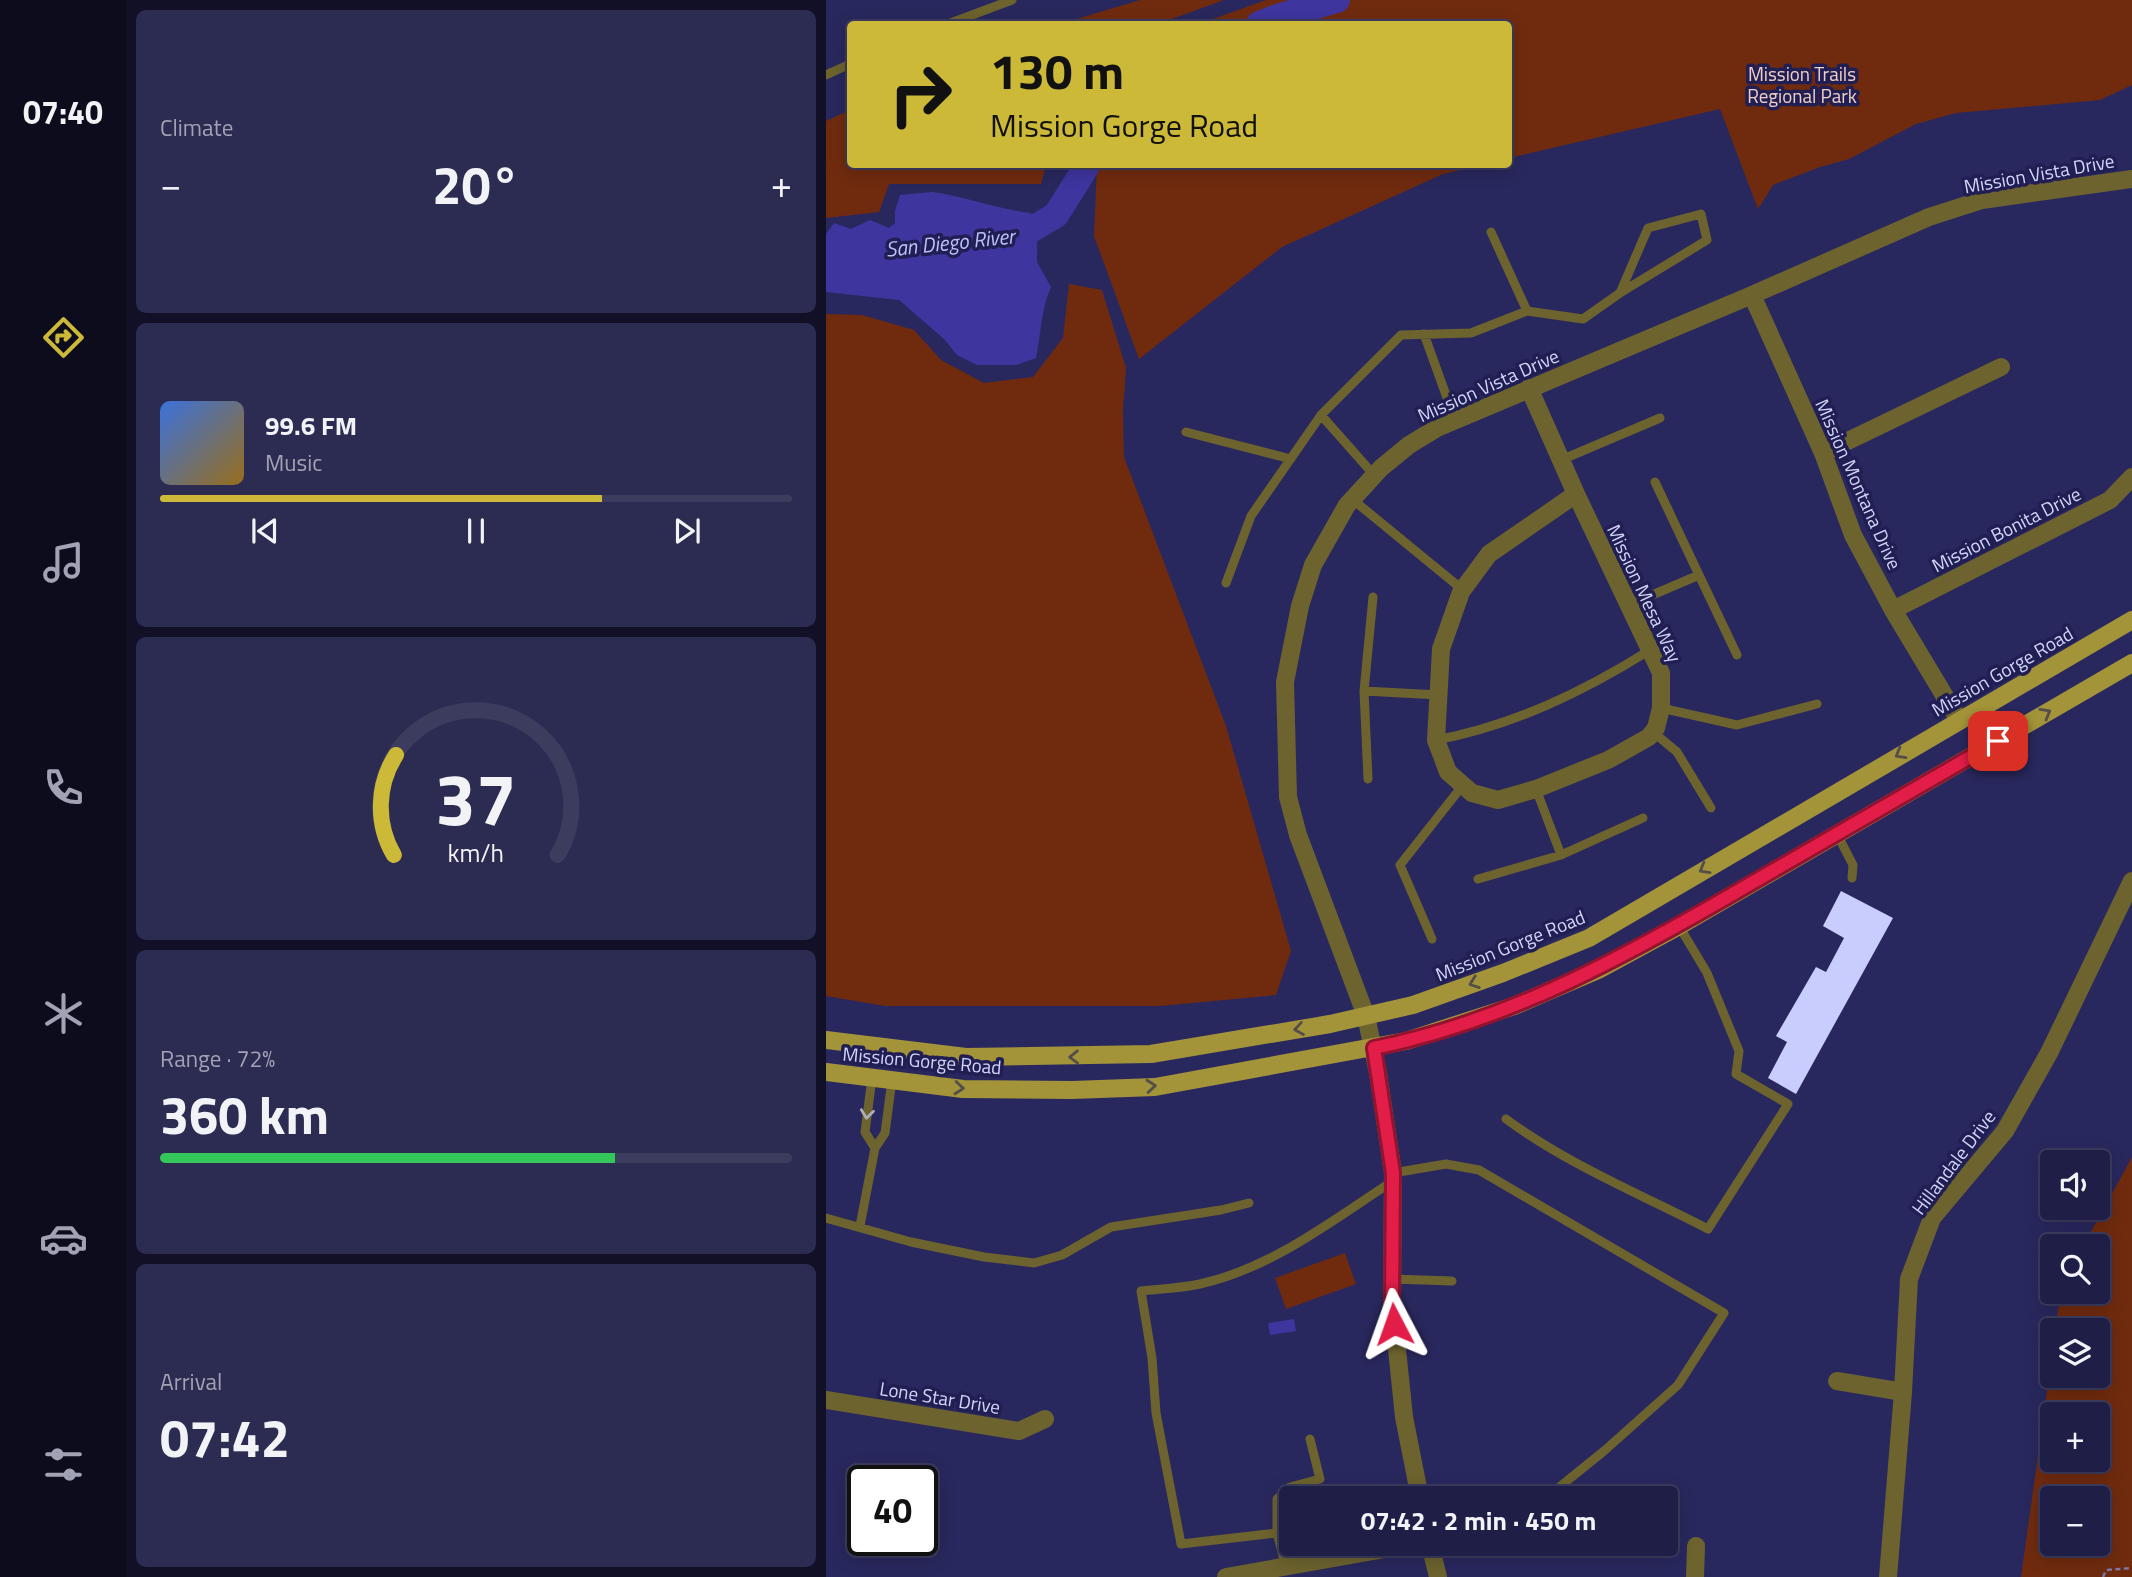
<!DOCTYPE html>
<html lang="en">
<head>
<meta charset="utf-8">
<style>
	body { margin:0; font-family:"Titillium Web",sans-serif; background:#2c2b51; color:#f1f3f6; height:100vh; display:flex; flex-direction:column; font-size:26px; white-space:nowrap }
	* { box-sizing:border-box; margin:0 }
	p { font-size:23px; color:#a1a2b3 }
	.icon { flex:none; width:38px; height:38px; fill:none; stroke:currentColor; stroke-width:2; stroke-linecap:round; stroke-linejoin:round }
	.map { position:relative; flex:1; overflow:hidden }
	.drawer { display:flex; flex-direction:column; gap:10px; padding:10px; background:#111026; width:700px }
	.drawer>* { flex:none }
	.hud { position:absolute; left:21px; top:21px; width:665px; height:147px; border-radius:7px; box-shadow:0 4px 18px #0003,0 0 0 2px #3c3c5f; background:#cdb938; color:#111; overflow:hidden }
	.tools { position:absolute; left:1214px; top:1150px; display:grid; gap:14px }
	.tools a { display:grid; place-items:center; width:70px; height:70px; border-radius:7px; background:#1f1e46; box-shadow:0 4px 18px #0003,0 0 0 2px #3c3c5f; font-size:35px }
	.speed { position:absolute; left:21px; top:1465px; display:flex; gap:14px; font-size:35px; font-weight:700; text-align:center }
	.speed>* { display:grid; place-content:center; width:91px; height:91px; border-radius:50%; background:#1f1e46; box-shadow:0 4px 18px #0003,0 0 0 2px #3c3c5f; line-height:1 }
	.speed .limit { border:4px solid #111; border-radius:10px; background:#fff; color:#111 }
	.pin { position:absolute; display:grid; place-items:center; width:60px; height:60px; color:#fff; margin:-30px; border-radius:14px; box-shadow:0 4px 10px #0006 }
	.me { position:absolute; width:77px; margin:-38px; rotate:356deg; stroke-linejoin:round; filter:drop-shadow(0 0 5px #0008) }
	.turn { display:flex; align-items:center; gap:24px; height:147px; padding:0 28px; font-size:32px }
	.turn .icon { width:91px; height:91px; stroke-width:2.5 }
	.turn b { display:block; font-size:49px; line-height:60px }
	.big { font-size:52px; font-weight:700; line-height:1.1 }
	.drawer .widget { flex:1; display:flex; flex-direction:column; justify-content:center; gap:10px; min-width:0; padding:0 24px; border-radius:10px; background:#2c2b51 }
	.drawer .dial { align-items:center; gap:0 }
	.dial svg { height:182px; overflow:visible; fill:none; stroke:#3c3c5f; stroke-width:7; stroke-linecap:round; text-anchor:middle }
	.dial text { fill:#f1f3f6; stroke:none }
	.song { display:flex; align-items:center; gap:21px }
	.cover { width:84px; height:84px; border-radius:10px; background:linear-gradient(135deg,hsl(220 70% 55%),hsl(40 70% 35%)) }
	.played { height:7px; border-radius:4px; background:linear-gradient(90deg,#cdb938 70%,#3c3c5f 70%) }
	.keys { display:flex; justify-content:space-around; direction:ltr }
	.heat { display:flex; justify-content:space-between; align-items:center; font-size:38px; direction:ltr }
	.charge { height:10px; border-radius:5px; background:linear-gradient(90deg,#34c759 72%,#3c3c5f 0) }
	.trip { position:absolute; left:453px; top:1486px; width:399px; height:70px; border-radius:7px; background:#1f1e46; box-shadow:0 4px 18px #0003,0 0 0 2px #3c3c5f; font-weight:700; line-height:70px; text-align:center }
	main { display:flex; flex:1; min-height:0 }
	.tab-bar { display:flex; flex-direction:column; width:126px; justify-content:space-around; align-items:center; background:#0c0c1c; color:#a1a2b3 }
	.tab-bar .icon { width:49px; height:49px }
	.tab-bar .active { color:#cdb938 }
	.tab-bar b { font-size:32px; color:#f1f3f6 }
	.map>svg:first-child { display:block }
	.green { fill:#702b0f; fill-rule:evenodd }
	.water { fill:#3e359f }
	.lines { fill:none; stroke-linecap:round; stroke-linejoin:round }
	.river { stroke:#3e359f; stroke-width:26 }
	.building { fill:#c8cdfd }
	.path { stroke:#7879a6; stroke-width:2.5; stroke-dasharray:5 3.5; stroke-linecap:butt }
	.service { stroke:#6c632e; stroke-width:9 }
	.minor { stroke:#6c632e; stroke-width:18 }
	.tertiary { stroke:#6c632e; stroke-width:18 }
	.primary { stroke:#a39439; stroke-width:18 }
	.oneway { stroke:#544d49 }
	.oneway2 { stroke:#aeadb1 }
	.route-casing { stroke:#92132f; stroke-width:18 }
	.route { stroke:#e11d48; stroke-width:12 }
	.labels { text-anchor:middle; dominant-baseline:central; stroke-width:7; stroke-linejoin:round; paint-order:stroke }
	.park-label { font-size:19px; fill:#efcfc4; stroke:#201e53 }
	.street-label { font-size:19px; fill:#d1d5f7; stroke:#201e53 }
	.water-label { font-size:21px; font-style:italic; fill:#bcc2f9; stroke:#201e53 }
</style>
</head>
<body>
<main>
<nav class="tab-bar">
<b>07:40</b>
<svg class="icon active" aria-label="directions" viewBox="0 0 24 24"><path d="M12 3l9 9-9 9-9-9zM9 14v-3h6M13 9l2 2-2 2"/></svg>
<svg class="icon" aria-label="music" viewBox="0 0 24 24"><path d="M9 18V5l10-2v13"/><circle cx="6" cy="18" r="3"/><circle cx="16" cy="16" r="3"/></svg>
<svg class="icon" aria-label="phone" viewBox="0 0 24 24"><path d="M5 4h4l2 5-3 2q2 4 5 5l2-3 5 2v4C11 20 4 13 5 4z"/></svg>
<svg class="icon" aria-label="climate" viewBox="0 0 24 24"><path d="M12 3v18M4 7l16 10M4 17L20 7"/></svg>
<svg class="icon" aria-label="car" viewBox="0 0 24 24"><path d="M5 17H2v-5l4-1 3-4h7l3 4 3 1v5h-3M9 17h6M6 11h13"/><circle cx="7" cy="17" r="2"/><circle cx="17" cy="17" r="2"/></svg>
<svg class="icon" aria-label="filters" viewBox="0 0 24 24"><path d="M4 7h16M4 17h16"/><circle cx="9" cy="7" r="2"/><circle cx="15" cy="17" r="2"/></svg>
</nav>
<section class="drawer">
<div class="widget"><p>Climate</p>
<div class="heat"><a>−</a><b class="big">20°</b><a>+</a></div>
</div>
<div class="widget">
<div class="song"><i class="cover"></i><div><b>99.6 FM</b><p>Music</p></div></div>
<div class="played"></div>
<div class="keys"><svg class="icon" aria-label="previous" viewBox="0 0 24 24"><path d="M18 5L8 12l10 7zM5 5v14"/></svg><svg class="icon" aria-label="pause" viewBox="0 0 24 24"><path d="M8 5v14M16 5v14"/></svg><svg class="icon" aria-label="next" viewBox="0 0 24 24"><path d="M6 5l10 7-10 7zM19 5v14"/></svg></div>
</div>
<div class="widget dial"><svg viewBox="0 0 100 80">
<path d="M14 69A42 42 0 1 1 86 69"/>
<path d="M14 69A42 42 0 0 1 15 25" stroke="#cdb938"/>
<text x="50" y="56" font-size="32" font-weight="700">37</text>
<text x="50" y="72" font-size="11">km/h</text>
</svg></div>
<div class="widget"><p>Range · 72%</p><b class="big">360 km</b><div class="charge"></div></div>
<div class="widget"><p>Arrival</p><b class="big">07:42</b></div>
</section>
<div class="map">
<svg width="1306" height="1577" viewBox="0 0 1306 1577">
	<rect width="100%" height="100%" fill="#29285e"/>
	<path class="green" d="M 314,0 L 398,0 L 332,24 L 234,24 Z
		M 440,0 L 1306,0 L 1306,85 L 1274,100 L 1130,113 L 1090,124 L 1023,159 L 994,167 L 947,185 L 932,209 L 894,109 L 683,158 L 682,24 L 373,24 Z
		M 24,110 L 24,164 L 220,165 L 215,184 L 63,184 L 53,212 L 0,218 L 0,121 Z
		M 271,165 L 271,164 L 656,165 L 617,174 L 456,247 L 313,359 L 268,236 Z
		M 243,284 L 276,290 L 300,368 L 297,411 L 298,457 L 400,726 L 465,951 L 450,995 L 334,1006 L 59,1006 L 0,996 L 0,314 L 36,315 L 88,330 L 115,360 L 158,383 L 207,377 L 237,338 Z
		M 1306,1157 L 1306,1577 L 1195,1577 L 1227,1348 L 1227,1376 L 1272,1376 L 1272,1330 L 1229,1330 L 1235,1292 L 1272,1292 L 1272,1246 L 1257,1246 ZM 1227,1414 L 1272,1414 L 1272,1460 L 1227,1460 ZM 1272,1498 L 1272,1544 L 1227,1544 L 1227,1498 Z
		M 519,1253 L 530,1284 L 460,1309 L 449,1278 Z"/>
	<path class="water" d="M 106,192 C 141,197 171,209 205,213 L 211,227 L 211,262 L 225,287 C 215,309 215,334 210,358 L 190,365 L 151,365 L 131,355 L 118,339 L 73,300 L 0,292 L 0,234 L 8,223 L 25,229 L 44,220 L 63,228 L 69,223 L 69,211 L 74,195 Z
		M 468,1319 L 470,1331 L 444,1335 L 442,1323 Z"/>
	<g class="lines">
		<path class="river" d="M 433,24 L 451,17 L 511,0
			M 179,238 L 193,237 L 230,215 L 262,164"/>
	</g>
	<path class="building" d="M 1015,891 L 1067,918 L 970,1094 L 942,1078 L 961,1042 L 950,1036 L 990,967 L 1000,972 L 1018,938 L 997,926 Z"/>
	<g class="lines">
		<path class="path" d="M 1277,1577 L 1280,1570 L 1306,1568"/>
		<path class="service" d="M 122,24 L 186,0
			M 0,75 L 24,64
			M 665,232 L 701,311
			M 598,334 L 629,420
			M 495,415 L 575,335 L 645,333 L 701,311 L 757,319 L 794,293 L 881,240 L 875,214 L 822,228 L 794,293
			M 360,432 L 465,459
			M 735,460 L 834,418
			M 829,482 L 873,575
			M 526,499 L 637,590
			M 400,583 L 425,516 L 495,415 L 548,475
			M 547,597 L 538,691 L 613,695
			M 803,605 L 873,575 L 911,655
			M 538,691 L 542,779
			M 835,708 L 911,725 L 991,704
			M 827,732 L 851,752 L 885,808
			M 610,740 C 688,725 757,692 824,650
			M 710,789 L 735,855
			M 1011,834 L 1027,865 L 1026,878
			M 652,879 L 735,855 L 817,818
			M 606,939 L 574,865 L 637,785
			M 46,1078 L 39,1132 L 49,1148
			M 680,1119 C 741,1164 814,1194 882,1229 L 962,1104 L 910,1074 L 913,1051 L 881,973 L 853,926
			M 567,1173 L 620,1164 L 653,1170 L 898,1313 L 852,1385 L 778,1451 L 731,1489 L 714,1498
			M 0,1218 L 85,1242 L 158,1257 L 208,1263 L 236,1255 L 285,1227 L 395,1210 L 423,1203
			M 34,1226 L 49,1148 L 59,1133 L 66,1080
			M 566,1279 L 626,1281
			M 484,1439 L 494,1479 L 464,1487 L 451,1499 L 451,1533 L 355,1544 L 330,1413 L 326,1358 L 315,1291 C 334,1289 355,1288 374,1284 C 446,1268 505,1221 567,1181
			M 451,1533 L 460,1567"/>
		<path class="minor" d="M 926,295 L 997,453 L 1027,535 L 1067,610 L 1133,720
			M 703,388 L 750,494
			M 997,453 L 1175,367
			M 750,494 L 835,673 L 835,708 L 830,728 L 823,737 L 782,760 L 710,789 L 672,800 L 646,793 L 622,772 L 610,740 L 615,649 L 635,592 L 663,554 Z
			M 1067,610 L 1284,500 L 1306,477
			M 540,1016 L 472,835 L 462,797 L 459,682 L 474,606 L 487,565 L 521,505 L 555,468 L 583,445 L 611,428 L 926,295 L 1103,217 L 1156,200 L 1306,179
			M 1011,1381 L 1077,1392
			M 0,1400 L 193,1431 L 219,1419
			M 400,1577 L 587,1544
			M 869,1577 L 870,1546
			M 1062,1577 L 1077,1392 L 1083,1279 L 1106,1218 L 1179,1131 L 1223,1053 L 1306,881"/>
		<path class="tertiary" d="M 540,1016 L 552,1073 L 567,1173 L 566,1301 L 578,1417 L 594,1498
			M 604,1544 L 612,1577"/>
		<path class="primary" d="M 0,1040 L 140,1057 L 325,1054 L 504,1024 L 587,1005 L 677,973 L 763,938 L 1306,620
			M 0,1072 L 137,1089 L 246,1090 L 329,1087 L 580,1041 L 688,1006 L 772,970 L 853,926 L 1306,663"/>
	</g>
	<defs><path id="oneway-chevron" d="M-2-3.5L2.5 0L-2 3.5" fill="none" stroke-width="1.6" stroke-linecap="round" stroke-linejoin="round" transform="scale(1.75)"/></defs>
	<g class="oneway">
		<use href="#oneway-chevron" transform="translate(1220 713) rotate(-30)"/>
		<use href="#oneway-chevron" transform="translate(1074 754) rotate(150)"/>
		<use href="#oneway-chevron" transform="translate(878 869) rotate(150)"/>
		<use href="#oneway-chevron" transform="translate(648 983) rotate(160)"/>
		<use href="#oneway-chevron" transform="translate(473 1029) rotate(170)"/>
		<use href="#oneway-chevron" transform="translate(248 1057) rotate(179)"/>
		<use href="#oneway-chevron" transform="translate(325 1086) rotate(-5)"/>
		<use href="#oneway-chevron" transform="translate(133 1088) rotate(5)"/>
	</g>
	<use class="oneway2" href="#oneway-chevron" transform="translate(41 1114) rotate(97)"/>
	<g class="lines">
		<g class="route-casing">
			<path id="route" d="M 568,1324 L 566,1301 L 567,1173 L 548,1048 C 686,1020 804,954 924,884 C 1007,837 1089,788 1172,741"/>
		</g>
		<use href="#route" class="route"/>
	</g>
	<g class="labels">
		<g class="park-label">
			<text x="976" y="73">Mission Trails<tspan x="976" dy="22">Regional Park</tspan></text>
		</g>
		<g class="street-label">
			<text transform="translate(1213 173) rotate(-10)">Mission Vista Drive</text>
			<text transform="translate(662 385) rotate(-24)">Mission Vista Drive</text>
			<text transform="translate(1033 484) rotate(66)">Mission Montana Drive</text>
			<text transform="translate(1180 529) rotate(-27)">Mission Bonita Drive</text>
			<text transform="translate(819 593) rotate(65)">Mission Mesa Way</text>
			<text transform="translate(1176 671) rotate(-30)">Mission Gorge Road</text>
			<text transform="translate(684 945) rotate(-22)">Mission Gorge Road</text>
			<text transform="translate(96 1060) rotate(5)">Mission Gorge Road</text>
			<text transform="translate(1127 1162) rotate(-53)">Hillandale Drive</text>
			<text transform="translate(114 1397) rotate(9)">Lone Star Drive</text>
		</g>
		<g class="water-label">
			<text transform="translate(124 242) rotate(-6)">San Diego River</text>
		</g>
	</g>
</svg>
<div class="tools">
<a><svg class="icon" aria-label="sound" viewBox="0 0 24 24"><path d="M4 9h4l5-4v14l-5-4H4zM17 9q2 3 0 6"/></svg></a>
<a><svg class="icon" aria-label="search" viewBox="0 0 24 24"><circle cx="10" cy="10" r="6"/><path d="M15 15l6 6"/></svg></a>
<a><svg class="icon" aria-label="layers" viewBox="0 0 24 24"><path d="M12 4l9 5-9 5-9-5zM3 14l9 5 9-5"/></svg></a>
<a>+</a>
<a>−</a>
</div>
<div class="speed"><div class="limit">40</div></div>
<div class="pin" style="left:1172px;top:741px;background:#d93025"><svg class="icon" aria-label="arrive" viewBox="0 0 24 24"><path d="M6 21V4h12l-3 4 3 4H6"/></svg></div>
<svg class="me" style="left:568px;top:1324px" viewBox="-20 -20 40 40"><path d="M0-17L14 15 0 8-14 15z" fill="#e11d48" stroke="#fff" stroke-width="4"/></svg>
<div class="trip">07:42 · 2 min · 450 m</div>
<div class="hud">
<div class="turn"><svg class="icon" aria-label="right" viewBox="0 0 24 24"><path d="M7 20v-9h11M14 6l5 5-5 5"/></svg><div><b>130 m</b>Mission Gorge Road</div></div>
</div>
</div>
</main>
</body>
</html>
